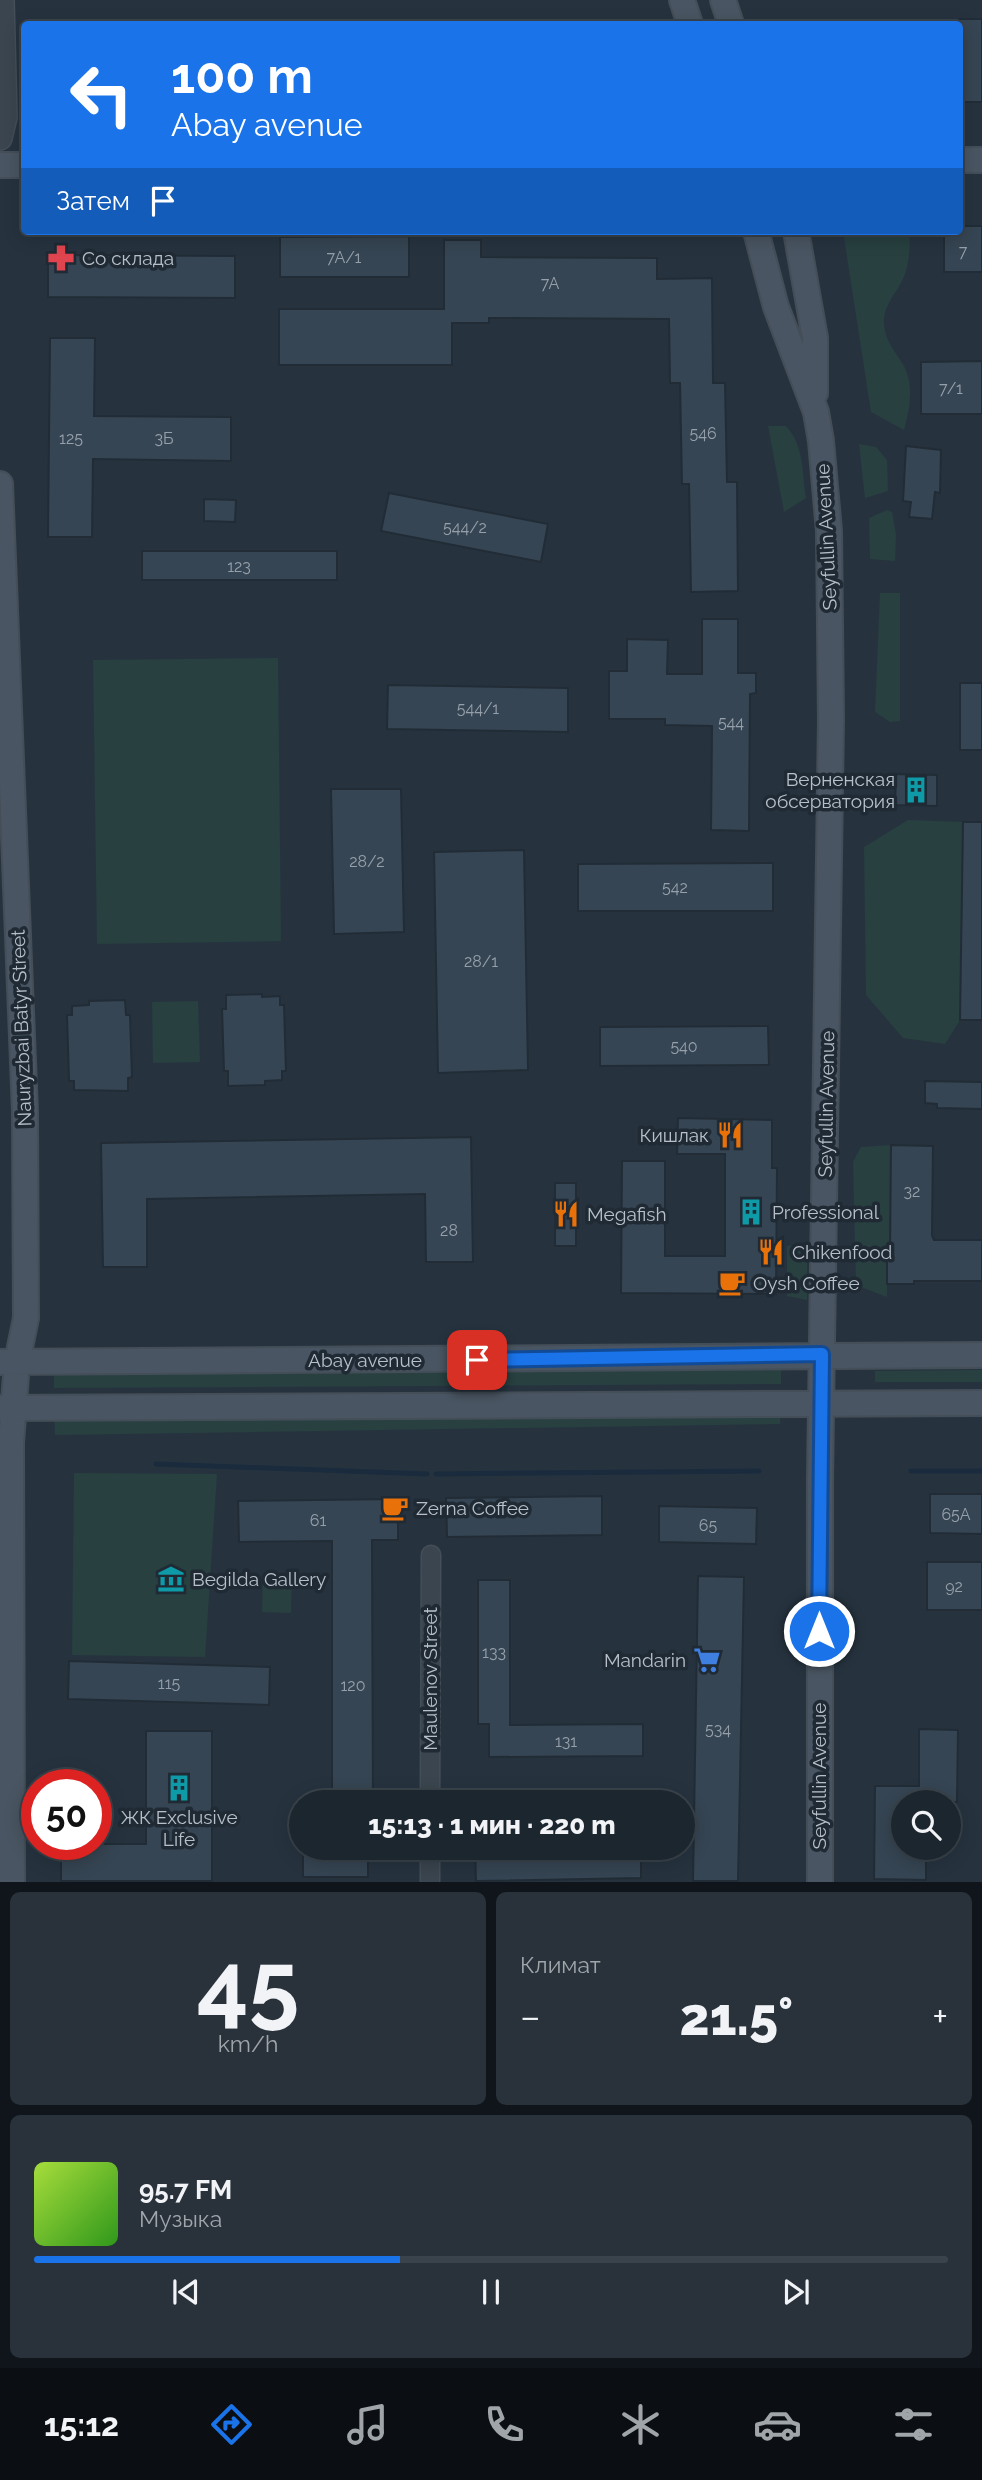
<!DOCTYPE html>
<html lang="ru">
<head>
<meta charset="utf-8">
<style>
	body { margin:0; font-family:Raleway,sans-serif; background:#29323b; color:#f1f3f6; height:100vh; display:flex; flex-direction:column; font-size:26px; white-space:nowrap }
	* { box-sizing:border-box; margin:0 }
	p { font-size:23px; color:#a0a5aa }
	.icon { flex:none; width:38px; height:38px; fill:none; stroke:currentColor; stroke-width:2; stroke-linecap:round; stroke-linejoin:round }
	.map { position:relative; height:1882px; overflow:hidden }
	.panel { display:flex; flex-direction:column; gap:10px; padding:10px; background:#0f151a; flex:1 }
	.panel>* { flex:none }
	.hud { position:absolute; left:21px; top:21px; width:942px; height:214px; border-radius:7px; box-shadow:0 4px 18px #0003,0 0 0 2px #3a434b; background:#1a73e8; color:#fff; overflow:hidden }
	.controls { position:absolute; left:891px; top:1790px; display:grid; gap:14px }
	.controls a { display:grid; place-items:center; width:70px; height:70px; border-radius:50%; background:#1c262f; box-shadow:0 4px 18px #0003,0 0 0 2px #3a434b; font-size:35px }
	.speed { position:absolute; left:21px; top:1769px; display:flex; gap:14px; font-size:35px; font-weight:700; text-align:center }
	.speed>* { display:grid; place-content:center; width:91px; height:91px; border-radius:50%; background:#1c262f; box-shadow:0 4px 18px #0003,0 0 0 2px #3a434b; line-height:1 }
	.speed .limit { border:10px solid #d22; background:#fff; color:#111 }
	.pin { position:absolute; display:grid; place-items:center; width:60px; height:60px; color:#fff; margin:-30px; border-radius:14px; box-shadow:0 4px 10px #0006 }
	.me { position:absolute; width:77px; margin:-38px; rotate:0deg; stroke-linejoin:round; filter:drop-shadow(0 0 5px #0008) }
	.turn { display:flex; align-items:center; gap:24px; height:147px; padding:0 35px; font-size:32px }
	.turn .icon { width:91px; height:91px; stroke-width:2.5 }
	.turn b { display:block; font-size:49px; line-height:60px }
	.then { display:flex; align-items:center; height:66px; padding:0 35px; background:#0003; gap:14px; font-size:26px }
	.big { font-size:52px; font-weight:800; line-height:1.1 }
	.panel .card { flex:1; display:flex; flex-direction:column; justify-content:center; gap:10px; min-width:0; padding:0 24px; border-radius:10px; background:#29323b }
	.panel .dial { align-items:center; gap:0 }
	.dial b { font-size:91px; line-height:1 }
	.song { display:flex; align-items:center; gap:21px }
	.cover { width:84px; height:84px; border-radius:10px; background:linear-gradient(135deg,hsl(80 70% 55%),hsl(110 70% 35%)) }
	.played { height:7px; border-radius:4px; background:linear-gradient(90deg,#1a73e8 40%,#3a434b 40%) }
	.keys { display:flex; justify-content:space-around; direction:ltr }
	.heat { display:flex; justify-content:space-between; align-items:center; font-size:38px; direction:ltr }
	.panel .tiles { flex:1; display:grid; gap:10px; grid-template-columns:1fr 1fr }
	.card:last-child { grid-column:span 2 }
	.trip { position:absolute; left:289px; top:1790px; width:406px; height:70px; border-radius:35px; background:#1c262f; box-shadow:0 4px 18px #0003,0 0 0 2px #3a434b; font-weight:800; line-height:70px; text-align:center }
	.tabs { display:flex; height:112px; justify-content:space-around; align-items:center; background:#0b0f13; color:#a0a5aa }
	.tabs .icon { width:49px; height:49px }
	.tabs .selected { color:#1a73e8 }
	.tabs b { font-size:32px; color:#f1f3f6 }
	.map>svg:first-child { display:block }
	.green { fill:#284040 }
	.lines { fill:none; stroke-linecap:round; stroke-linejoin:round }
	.stream { stroke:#1a2b3d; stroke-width:5 }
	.building { fill:#364553; stroke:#212c36; stroke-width:2 }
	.minor-casing { stroke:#444e58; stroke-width:21 }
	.tertiary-casing { stroke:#444e58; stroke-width:26 }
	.secondary-casing { stroke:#444e58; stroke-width:28 }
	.minor { stroke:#3a454f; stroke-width:18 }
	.tertiary { stroke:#3a454f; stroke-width:23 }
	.secondary { stroke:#495562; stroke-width:24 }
	.route-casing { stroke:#114b97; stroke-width:18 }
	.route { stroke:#1a73e8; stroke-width:12 }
	.labels { text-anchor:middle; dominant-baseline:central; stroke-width:7; stroke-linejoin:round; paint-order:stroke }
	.number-label { font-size:16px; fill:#96a0ab }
	.poi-label { font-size:19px; fill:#b7c0ca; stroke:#1f2a34; text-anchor:start }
	.street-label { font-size:19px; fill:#b7c0ca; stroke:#1f2a34 }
</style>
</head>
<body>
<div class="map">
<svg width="982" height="1882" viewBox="0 0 982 1882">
	<rect width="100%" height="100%" fill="#26333f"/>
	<path class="green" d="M 843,231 L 909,231 C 911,243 909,263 905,274 C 899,291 883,304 884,323 C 885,342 896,352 904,366 C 914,386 910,409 904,430 L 871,412 Z
		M 768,426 L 786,426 C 804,445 802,473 806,498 L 784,512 Z
		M 859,444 L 876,447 L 887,460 L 888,491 L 865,498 Z
		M 887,510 L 892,512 L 896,535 L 895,561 L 870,559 L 869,518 Z
		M 880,593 L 900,593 L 900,721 L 890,722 L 875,712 Z
		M 278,658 L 281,941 L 97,944 L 93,660 Z
		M 908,820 L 963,822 L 960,1020 L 945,1044 L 903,1038 L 866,995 L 864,847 Z
		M 198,1001 L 200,1062 L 153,1063 L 152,1002 Z
		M 891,1145 L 890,1256 L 887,1257 L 887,1297 L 856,1285 L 853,1162 L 861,1147 Z
		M 807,1245 L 807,1300 L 787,1296 L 787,1246 Z
		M 781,1370 L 781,1384 L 54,1388 L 54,1375 Z
		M 982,1370 L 982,1382 L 875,1382 L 875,1371 Z
		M 781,1404 L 780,1424 L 55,1435 L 54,1408 Z
		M 74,1473 L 217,1474 L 205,1657 L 72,1655 Z
		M 263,1575 L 292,1576 L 291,1613 L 262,1612 Z"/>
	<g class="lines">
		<path class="stream" d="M 156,1464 L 427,1474
			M 911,1471 L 982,1471
			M 436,1474 L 759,1471"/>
	</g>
	<path class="building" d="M 959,19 L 982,19 L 982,102 L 959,102 Z
		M 959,226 L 982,226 L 982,272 L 944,272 L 944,231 L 959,231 Z
		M 409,236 L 409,277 L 280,277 L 280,237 Z
		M 444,240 L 481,240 L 481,257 L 657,258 L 657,279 L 712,278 L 713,383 L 725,383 L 727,482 L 737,482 L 738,591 L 691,592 L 689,484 L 682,484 L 680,383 L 670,383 L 669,319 L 489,318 L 489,323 L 452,323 L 452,365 L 279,365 L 279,309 L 444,309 Z
		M 48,255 L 235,256 L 235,298 L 48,297 Z
		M 50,338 L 95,338 L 94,416 L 231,417 L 231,461 L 93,459 L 92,537 L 48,537 Z
		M 982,361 L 982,414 L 921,414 L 921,362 Z
		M 906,446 L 941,450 L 940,493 L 935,492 L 932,519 L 909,517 L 911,502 L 903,501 Z
		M 389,493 L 548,524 L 541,562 L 381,531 Z
		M 204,499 L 236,500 L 235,522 L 204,521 Z
		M 142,551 L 337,551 L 337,580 L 142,580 Z
		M 702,619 L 738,619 L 738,673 L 756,673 L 756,693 L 750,694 L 749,831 L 711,830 L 712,726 L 665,725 L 665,719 L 609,719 L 609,671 L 627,671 L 627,639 L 668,640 L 667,674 L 702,674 Z
		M 960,683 L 982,683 L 982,750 L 960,750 Z
		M 388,685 L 568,688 L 568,732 L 387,729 Z
		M 896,774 L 937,775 L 937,806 L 895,805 Z
		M 331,789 L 401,789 L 404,932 L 334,934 Z
		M 963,822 L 982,822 L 982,1020 L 960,1020 Z
		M 524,850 L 528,1070 L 438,1073 L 434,852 Z
		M 773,863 L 773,911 L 578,911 L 578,864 Z
		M 262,994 L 262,997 L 280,996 L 280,1005 L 284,1005 L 286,1071 L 282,1071 L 282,1080 L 265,1081 L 265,1085 L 228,1086 L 228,1071 L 224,1071 L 222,1009 L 226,1009 L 226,995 Z
		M 125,1000 L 126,1015 L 130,1015 L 132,1077 L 128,1078 L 128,1091 L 74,1090 L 74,1081 L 69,1081 L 67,1015 L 72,1015 L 72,1006 L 89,1005 L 89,1001 Z
		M 768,1026 L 769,1065 L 600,1066 L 600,1027 Z
		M 925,1081 L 982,1082 L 982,1109 L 937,1108 L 937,1104 L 925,1103 Z
		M 678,1118 L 772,1120 L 772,1168 L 777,1168 L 776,1294 L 621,1293 L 622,1161 L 665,1161 L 665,1256 L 725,1256 L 725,1154 L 677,1154 Z
		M 471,1137 L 473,1262 L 426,1262 L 425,1194 L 147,1199 L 147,1267 L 103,1267 L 101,1143 Z
		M 891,1145 L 933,1146 L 932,1235 L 934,1240 L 982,1240 L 982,1281 L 914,1281 L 914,1284 L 887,1284 L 887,1256 L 890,1256 Z
		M 555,1183 L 576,1183 L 576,1246 L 555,1246 Z
		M 930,1494 L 982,1494 L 982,1534 L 930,1533 Z
		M 602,1496 L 602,1535 L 447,1537 L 446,1498 Z
		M 398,1499 L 398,1540 L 372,1540 L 373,1802 L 332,1802 L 332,1541 L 239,1542 L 238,1501 Z
		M 659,1506 L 757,1508 L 756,1544 L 659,1542 Z
		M 927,1562 L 982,1562 L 982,1610 L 927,1610 Z
		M 698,1576 L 744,1577 L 738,1881 L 693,1881 Z
		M 478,1580 L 510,1580 L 510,1725 L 643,1724 L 643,1756 L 489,1757 L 489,1724 L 478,1724 Z
		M 69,1661 L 270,1667 L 269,1705 L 68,1699 Z
		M 919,1729 L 958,1730 L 957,1802 L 903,1802 L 903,1848 L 926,1848 L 926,1880 L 874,1879 L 875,1786 L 919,1786 Z
		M 146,1731 L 212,1731 L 212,1881 L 61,1881 L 61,1844 L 146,1844 Z
		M 303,1848 L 368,1848 L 368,1877 L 303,1877 Z
		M 475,1848 L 641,1848 L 641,1878 L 476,1881 Z"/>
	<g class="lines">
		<g class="minor-casing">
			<path id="minor" d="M 430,1802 L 431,1555
				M 430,1848 L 430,1882"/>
		</g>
		<g class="tertiary-casing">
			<path id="tertiary" d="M 0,138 L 5,117 L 2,0"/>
		</g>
		<g class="secondary-casing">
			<path id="secondary" d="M 682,0 L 690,24
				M 723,0 L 731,24
				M 959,160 L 982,160
				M 0,165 L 24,165
				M 756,231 L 776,307 L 816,412 L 821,441 L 829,531 L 831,720 L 820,1479 L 820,1882
				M 796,231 L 815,338 L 815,393
				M 0,484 L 25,1112 L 26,1318 L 17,1362 L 11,1443 L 12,1882
				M 0,1362 L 982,1355
				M 0,1408 L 982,1403"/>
		</g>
		<use href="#minor" class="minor"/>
		<use href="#tertiary" class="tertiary"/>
		<use href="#secondary" class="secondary"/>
	</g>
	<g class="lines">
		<g class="route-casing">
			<path id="route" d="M 477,1360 L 822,1354 L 819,1631"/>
		</g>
		<use href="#route" class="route"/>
	</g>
	<defs>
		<g id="pharmacy-bare" transform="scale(2.1)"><path d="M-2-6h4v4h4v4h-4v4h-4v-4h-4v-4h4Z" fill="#e0444e" stroke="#1f2a34" stroke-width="2.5" paint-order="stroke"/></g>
		<g id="building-bare" transform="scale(2.1)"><path d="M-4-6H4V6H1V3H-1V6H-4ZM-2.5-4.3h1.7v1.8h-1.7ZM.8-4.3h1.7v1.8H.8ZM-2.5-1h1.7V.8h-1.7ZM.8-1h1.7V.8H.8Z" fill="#0f9aa8" stroke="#1f2a34" stroke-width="2.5" paint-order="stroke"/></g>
		<g id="restaurant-bare" transform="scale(2.1)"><path d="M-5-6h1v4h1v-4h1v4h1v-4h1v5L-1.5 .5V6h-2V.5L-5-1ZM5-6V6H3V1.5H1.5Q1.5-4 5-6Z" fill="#e8710a" stroke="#1f2a34" stroke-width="2.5" paint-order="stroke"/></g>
		<g id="cafe-bare" transform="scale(2.1)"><path d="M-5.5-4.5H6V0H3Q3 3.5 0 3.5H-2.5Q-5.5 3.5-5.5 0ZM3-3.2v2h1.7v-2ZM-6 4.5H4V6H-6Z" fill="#e8710a" stroke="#1f2a34" stroke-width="2.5" paint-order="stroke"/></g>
		<g id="museum-bare" transform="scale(2.1)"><path d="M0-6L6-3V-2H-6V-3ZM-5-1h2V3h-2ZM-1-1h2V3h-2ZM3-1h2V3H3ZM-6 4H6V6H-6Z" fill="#0f9aa8" stroke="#1f2a34" stroke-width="2.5" paint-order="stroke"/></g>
		<g id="supermarket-bare" transform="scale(2.1)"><path d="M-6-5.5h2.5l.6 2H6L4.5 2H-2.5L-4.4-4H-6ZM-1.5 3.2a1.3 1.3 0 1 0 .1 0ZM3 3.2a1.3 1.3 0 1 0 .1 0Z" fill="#3f7fe0" stroke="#1f2a34" stroke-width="2.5" paint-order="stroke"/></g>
	</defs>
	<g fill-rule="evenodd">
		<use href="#pharmacy-bare" x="61" y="258"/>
		<use href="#building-bare" x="916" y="790"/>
		<use href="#restaurant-bare" x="730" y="1135"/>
		<use href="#building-bare" x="751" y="1212"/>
		<use href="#restaurant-bare" x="566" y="1214"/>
		<use href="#restaurant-bare" x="771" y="1252"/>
		<use href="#cafe-bare" x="732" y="1283"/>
		<use href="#cafe-bare" x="395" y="1508"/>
		<use href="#museum-bare" x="171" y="1579"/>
		<use href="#supermarket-bare" x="707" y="1660"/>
		<use href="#building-bare" x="179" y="1788"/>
	</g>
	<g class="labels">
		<g class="number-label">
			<text x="963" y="251">7</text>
			<text x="344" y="257">7А/1</text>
			<text x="550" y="283">7А</text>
			<text x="951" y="388">7/1</text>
			<text x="703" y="433">546</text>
			<text x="71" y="438">125</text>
			<text x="164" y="438">3Б</text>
			<text x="465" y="527">544/2</text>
			<text x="239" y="566">123</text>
			<text x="478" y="708">544/1</text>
			<text x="731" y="722">544</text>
			<text x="367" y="861">28/2</text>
			<text x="675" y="887">542</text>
			<text x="481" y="961">28/1</text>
			<text x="684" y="1046">540</text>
			<text x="912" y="1191">32</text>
			<text x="449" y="1230">28</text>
			<text x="956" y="1514">65А</text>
			<text x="318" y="1520">61</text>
			<text x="708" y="1525">65</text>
			<text x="954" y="1586">92</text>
			<text x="494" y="1652">133</text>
			<text x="169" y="1683">115</text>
			<text x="353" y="1685">120</text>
			<text x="718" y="1729">534</text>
			<text x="566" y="1741">131</text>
		</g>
		<g class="poi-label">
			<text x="82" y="258">Со склада</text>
			<text x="895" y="779" text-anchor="end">Верненская<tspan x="895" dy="22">обсерватория</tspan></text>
			<text x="709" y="1135" text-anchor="end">Кишлак</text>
			<text x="772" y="1212">Professional</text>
			<text x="587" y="1214">Megafish</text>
			<text x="792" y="1252">Chikenfood</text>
			<text x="753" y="1283">Oysh Coffee</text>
			<text x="416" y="1508">Zerna Coffee</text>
			<text x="192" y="1579">Begilda Gallery</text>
			<text x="686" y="1660" text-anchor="end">Mandarin</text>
			<text x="179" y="1817" text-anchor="middle">ЖК Exclusive<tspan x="179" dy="22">Life</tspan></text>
		</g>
		<g class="street-label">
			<text transform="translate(826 537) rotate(-93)">Seyfullin Avenue</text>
			<text transform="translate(21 1028) rotate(-92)">Nauryzbai Batyr Street</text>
			<text transform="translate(826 1104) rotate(-89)">Seyfullin Avenue</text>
			<text x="365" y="1360">Abay avenue</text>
			<text transform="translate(430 1679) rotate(-90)">Maulenov Street</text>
			<text transform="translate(819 1776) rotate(-90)">Seyfullin Avenue</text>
		</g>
	</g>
</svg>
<div class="controls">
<a><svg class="icon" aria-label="search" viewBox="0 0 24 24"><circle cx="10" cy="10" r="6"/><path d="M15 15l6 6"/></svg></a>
</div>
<div class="speed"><div class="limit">50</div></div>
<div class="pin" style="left:477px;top:1360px;background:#d93025"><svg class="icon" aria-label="arrive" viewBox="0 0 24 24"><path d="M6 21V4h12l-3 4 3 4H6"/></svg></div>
<svg class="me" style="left:819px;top:1631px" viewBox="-20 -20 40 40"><circle r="17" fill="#1a73e8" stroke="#fff" stroke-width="3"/><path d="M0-11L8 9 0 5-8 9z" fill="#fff"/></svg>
<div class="trip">15:13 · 1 мин · 220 m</div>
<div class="hud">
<div class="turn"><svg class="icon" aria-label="left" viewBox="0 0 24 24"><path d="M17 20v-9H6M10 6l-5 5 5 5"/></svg><div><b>100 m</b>Abay avenue</div></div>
<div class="then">Затем<svg class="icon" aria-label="arrive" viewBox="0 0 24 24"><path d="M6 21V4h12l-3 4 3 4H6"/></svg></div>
</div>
</div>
<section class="panel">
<div class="tiles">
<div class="card dial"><b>45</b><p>km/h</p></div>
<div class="card"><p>Климат</p>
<div class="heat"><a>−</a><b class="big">21.5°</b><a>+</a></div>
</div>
<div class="card">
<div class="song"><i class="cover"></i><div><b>95.7 FM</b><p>Музыка</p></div></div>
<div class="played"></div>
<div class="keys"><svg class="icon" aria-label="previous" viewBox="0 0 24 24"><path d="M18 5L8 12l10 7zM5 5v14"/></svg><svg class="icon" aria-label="pause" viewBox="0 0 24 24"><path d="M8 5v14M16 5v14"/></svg><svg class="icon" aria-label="next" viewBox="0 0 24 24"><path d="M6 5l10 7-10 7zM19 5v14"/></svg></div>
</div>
</div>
</section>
<nav class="tabs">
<b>15:12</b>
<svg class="icon selected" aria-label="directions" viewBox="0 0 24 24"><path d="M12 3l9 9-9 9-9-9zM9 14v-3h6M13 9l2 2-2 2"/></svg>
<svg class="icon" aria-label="music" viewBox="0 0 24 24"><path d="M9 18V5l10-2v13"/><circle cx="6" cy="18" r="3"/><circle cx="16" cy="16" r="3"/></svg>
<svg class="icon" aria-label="phone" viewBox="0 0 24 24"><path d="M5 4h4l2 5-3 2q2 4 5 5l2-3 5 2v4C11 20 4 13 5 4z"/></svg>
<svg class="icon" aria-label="climate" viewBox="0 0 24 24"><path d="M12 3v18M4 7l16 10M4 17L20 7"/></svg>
<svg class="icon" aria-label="car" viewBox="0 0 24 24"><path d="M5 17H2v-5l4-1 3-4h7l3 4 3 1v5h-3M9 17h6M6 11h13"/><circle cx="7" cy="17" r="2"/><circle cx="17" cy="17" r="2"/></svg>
<svg class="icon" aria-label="filters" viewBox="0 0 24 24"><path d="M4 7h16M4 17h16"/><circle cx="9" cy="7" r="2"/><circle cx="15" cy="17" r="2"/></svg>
</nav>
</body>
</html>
